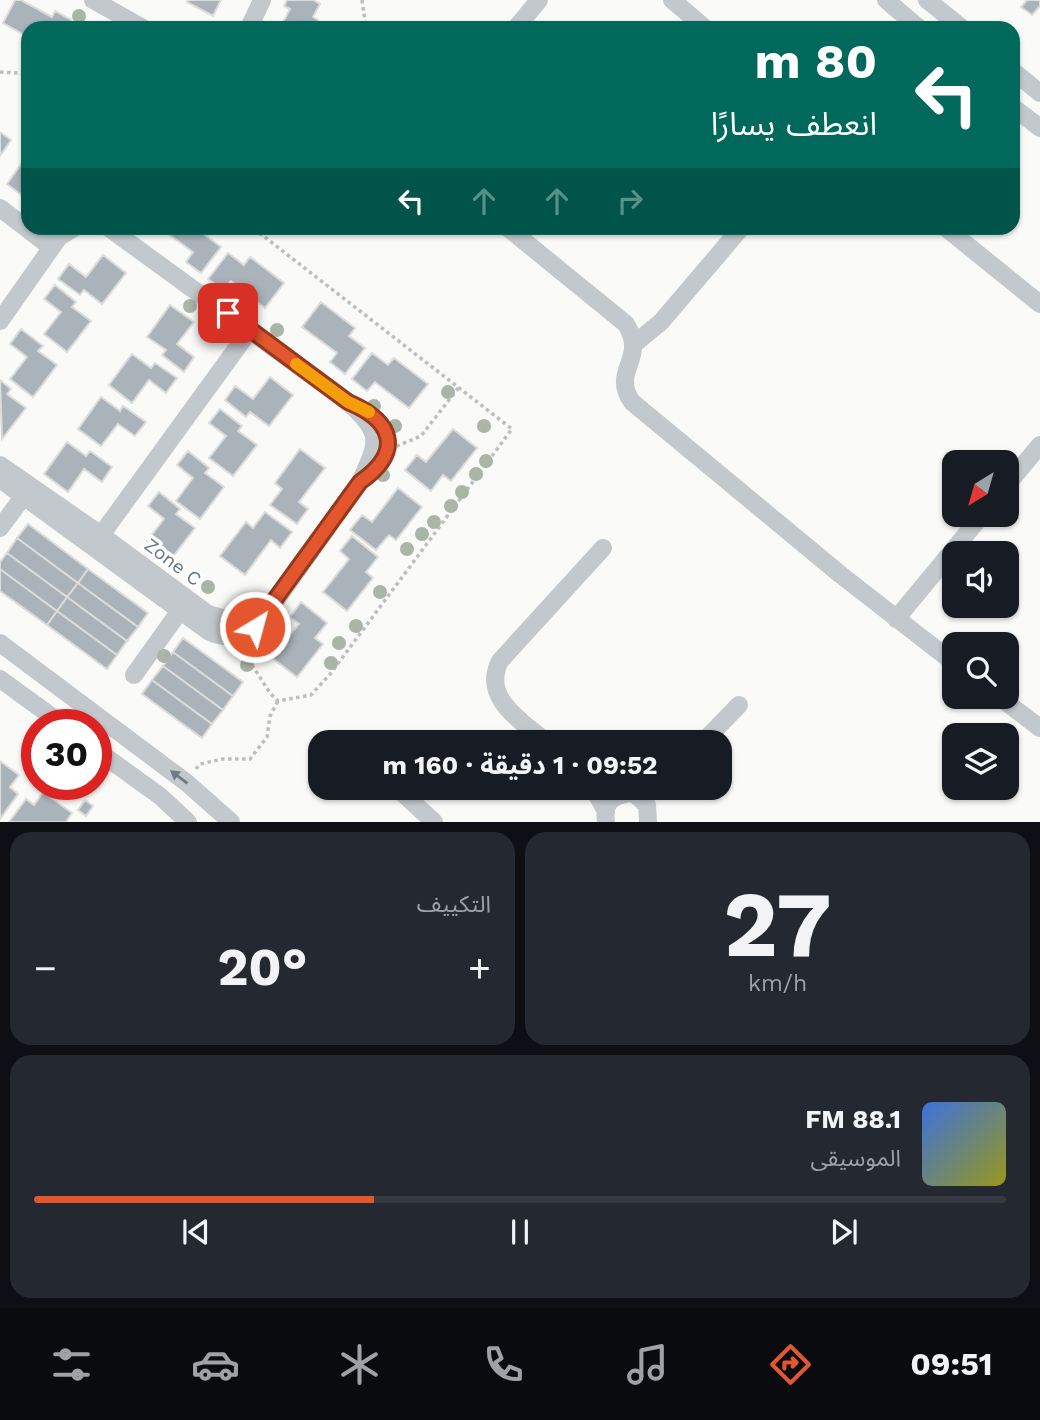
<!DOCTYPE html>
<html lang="ar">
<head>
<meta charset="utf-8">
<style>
	body { margin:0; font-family:"Work Sans","Noto Sans Arabic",sans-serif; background:#242831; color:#f1f3f6; direction:rtl; height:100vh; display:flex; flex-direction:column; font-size:26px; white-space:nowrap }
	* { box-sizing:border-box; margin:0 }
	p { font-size:23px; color:#9ea1a6 }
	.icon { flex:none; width:38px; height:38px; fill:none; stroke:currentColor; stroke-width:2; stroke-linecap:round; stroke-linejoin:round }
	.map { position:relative; height:822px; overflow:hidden; direction:ltr }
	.panel { display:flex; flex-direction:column; gap:10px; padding:10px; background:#0d0f14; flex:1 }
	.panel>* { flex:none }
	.banner { position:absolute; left:21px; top:21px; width:999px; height:214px; border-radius:21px; box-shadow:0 2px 5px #0004; direction:rtl; background:#00695c; color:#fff; overflow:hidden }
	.needle { width:46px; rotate:217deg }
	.controls { position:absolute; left:942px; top:450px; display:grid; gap:14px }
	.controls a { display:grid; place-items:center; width:77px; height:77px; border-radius:14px; background:#171b24; box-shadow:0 2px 5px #0004; font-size:35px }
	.speed { position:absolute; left:21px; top:709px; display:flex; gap:14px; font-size:35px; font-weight:700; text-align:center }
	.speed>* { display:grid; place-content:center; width:91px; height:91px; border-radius:50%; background:#171b24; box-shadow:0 2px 5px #0004; line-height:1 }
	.speed .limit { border:10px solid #d22; background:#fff; color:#111 }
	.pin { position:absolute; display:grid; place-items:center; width:60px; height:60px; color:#fff; margin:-30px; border-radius:14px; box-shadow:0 4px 10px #0006 }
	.me { position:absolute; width:77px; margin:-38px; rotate:37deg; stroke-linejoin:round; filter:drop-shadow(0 0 5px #0008) }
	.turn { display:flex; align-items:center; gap:24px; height:147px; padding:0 28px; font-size:32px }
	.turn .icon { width:91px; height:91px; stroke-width:2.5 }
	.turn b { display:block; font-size:49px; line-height:60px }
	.lanes { display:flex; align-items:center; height:66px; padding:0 28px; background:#0003; justify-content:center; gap:35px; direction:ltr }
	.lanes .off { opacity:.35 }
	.big { font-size:52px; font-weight:700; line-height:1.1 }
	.panel .card { flex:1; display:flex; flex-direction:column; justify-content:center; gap:10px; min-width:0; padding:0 24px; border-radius:21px; background:#242831 }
	.panel .dial { align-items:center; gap:0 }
	.dial b { font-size:91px; line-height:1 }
	.song { display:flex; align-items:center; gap:21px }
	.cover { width:84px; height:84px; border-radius:10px; background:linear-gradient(135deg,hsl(220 70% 55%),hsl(60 70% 35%)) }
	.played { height:7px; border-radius:4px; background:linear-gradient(90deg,#e4572e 35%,#363941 35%) }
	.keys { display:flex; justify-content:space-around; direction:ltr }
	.heat { display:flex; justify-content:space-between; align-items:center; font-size:38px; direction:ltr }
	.panel .tiles { flex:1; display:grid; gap:10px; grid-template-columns:1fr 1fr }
	.card:last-child { grid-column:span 2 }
	.trip { position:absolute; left:308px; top:730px; width:424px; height:70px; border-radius:21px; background:#171b24; box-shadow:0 2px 5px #0004; font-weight:700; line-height:70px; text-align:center; direction:rtl }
	.tab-bar { display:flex; height:112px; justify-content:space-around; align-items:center; background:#090b0e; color:#9ea1a6 }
	.tab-bar .icon { width:49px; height:49px }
	.tab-bar .active { color:#e4572e }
	.tab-bar b { font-size:32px; color:#f1f3f6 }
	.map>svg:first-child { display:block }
	.building { fill:#aab3b9; stroke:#dcdcda; stroke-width:2 }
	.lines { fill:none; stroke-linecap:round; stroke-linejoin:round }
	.path { stroke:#bbbfc2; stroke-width:3.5; stroke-dasharray:3.5 3.5; stroke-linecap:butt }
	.minor { stroke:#c3c8cc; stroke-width:18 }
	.tree { fill:#aab4a7 }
	.oneway { fill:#6a7a87 }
	.route-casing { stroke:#94391e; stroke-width:18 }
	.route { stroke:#e4572e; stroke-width:12 }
	.slow { stroke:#f59e0b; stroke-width:12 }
	.labels { text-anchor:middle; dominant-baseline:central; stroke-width:7; stroke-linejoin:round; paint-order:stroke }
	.street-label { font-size:19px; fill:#657683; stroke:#fff }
</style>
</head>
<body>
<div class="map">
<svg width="1040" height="822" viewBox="0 0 1040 822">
	<rect width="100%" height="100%" fill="#fafaf8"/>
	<path class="building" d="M 15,0 L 21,0 L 52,17 L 55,11 L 71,20 L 67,28 L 28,28 L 28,37 L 3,23 Z
		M 188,0 L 221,0 L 213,16 L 187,2 Z
		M 287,0 L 313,0 L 320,4 L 313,17 L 318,20 L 313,28 L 280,28 L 290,9 L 284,6 Z
		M 1027,0 L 1040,0 L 1040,6 L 1032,15 L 1021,7 Z
		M 0,132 L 11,140 L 0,156 Z
		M 24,160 L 28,163 L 28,188 L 23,196 L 7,184 Z
		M 160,228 L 210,228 L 205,235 L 221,247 L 201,273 L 186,262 L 193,252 Z
		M 228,253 L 244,265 L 250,257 L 284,283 L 265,308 L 231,281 L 223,290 L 208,279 Z
		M 103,255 L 126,273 L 102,304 L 84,290 L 80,295 L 58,279 L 69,264 L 86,277 Z
		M 55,285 L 76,302 L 72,307 L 91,321 L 67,352 L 44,334 L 61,312 L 44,299 Z
		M 321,302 L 355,328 L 349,336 L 365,348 L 345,374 L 330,362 L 337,353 L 302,327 Z
		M 170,305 L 194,322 L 177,344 L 194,357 L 184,372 L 162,355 L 166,350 L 147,337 Z
		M 21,329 L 43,346 L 38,351 L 57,365 L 33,397 L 10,379 L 27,357 L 10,344 Z
		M 372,353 L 388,365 L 394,358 L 428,384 L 409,408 L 375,382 L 367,391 L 352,379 Z
		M 132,354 L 151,368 L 155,363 L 177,378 L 166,393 L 149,380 L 132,403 L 109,385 Z
		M 270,377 L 293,395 L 269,426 L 250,412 L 246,417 L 225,400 L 235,386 L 253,399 Z
		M 0,380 L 11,389 L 7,394 L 26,408 L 2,439 Z
		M 101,397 L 120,411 L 123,406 L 146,422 L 135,436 L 118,424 L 101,446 L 78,429 Z
		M 220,409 L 242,426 L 238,431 L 257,445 L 233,476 L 209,458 L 226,436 L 209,423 Z
		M 453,429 L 477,448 L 451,481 L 443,475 L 431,491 L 405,470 L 417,455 L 426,462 Z
		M 67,442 L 86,456 L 90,451 L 112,467 L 102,482 L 84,469 L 68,492 L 44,474 Z
		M 300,449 L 325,468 L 299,502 L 308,509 L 297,524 L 270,505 L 282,489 L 275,483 Z
		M 188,451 L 209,468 L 205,473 L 224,487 L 200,519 L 176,501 L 193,478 L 177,465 Z
		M 398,488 L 422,507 L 396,540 L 389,535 L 376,550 L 350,530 L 362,515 L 372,522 Z
		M 159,492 L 180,509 L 176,514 L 195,528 L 171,559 L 147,541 L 164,519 L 148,506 Z
		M 265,512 L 292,532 L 280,548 L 271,540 L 245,575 L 220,556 L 246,522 L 253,528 Z
		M 28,524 L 88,569 L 78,583 L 17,538 Z
		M 352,536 L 378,557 L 366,572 L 373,578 L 347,611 L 323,592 L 349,559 L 340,551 Z
		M 17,538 L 78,583 L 67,597 L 7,553 Z
		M 7,553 L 67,597 L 57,611 L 0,569 L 0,562 Z
		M 0,569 L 57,611 L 47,625 L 0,591 Z
		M 88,569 L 148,613 L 138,627 L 78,583 Z
		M 78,583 L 138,627 L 127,641 L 67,597 Z
		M 67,597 L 127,641 L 117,655 L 57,611 Z
		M 301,602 L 327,623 L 315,638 L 323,644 L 297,677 L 272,658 L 299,624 L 290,617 Z
		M 57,611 L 117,655 L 107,669 L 47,625 Z
		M 183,638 L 243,682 L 233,696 L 173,652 Z
		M 173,652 L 233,696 L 223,710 L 163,666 Z
		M 163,666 L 223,710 L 212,724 L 152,680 Z
		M 152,680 L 212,724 L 202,738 L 142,694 Z
		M 0,761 L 19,775 L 10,787 L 18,794 L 0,819 Z
		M 43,792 L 72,813 L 66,822 L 9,822 L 26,799 L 34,805 Z
		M 85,800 L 93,806 L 86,816 L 78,810 Z"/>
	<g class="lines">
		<path class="path" d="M 362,0 L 366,28
			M 0,72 L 18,73 L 28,76
			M 390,449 L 421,436 L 459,387
			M 252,665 L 270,693 L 278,701 L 311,695 L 331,673 L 512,429 L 253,228
			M 196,769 L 200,764 L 223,759 L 250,759 L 267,737 L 270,716 L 278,701"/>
		<path class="minor" d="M 93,0 L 143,28
			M 672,0 L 705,28
			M 886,0 L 919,28
			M 927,0 L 962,28
			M 249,28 L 262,0
			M 516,28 L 539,0
			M 1013,71 L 1040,93
			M 1013,107 L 1040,128
			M 0,208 L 51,247
			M 508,228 L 626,324 C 648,360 610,370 632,402 L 841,575 L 954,663
			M 946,228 L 1040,304
			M 0,321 L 59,237 L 74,228
			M 634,344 L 661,322 L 741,228
			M 0,465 L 101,535 L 208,614 L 233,621 L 251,619 L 264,613
			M 0,479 L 208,631 C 229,641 247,636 262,620 L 360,482 C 379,441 383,435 348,402 L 109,228
			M 1006,486 L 1040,445
			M 0,528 L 29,489
			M 96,542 L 250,330
			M 896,619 L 983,514
			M 0,643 L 187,783 L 231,822
			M 134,675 L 187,601
			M 0,679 L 62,724
			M 998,696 L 1040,728
			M 345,740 L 347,742
			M 546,742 C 522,721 481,698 500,661 L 603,548
			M 703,742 L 739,705
			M 96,750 L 160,796 L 188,822
			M 397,788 L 434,822
			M 593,788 L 606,811
			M 631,793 L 637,796 L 647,805 L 648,822
			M 606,822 C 601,790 630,795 651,788"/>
	</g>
	<g class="tree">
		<circle cx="79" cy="16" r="7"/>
		<circle cx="190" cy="306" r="7"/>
		<circle cx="213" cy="321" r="7"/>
		<circle cx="277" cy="330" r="7"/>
		<circle cx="448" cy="392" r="7"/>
		<circle cx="374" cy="406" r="7"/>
		<circle cx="395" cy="426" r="7"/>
		<circle cx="484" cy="426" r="7"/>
		<circle cx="486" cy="461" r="7"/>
		<circle cx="476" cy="474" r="7"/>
		<circle cx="383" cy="475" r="7"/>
		<circle cx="462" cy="492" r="7"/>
		<circle cx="451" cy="506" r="7"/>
		<circle cx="434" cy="522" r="7"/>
		<circle cx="422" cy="534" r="7"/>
		<circle cx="407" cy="549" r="7"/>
		<circle cx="208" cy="587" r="7"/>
		<circle cx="380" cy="592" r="7"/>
		<circle cx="237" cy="607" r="7"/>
		<circle cx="356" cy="626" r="7"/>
		<circle cx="339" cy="643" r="7"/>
		<circle cx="164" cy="656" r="7"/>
		<circle cx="331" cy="663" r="7"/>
		<circle cx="247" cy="665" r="7"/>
	</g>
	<defs><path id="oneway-solid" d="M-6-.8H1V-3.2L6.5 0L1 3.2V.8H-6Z" transform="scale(1.75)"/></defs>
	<use class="oneway" href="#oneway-solid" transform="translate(179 777) rotate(-143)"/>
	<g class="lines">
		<g class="route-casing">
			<path id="route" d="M 228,313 L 348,402 C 393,421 404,451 360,482 L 255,627"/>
		</g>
		<use href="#route" class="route"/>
		<path class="slow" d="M 296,364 L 348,402 L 369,412"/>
	</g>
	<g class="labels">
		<g class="street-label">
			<text transform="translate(173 562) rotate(37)">Zone C</text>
		</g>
	</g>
</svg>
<div class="controls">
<a><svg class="needle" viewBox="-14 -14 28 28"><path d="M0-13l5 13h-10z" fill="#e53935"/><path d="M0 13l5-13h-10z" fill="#9ea1a6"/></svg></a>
<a><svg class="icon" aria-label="sound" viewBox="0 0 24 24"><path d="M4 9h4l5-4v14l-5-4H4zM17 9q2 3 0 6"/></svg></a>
<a><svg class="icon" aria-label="search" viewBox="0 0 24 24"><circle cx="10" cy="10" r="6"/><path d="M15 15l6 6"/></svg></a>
<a><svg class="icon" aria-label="layers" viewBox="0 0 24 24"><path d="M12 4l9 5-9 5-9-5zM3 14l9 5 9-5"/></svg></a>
</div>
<div class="speed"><div class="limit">30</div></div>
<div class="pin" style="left:228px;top:313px;background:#d93025"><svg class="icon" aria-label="arrive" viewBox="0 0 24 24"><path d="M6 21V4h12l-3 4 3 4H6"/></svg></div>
<svg class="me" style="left:255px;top:627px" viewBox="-20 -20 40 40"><circle r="17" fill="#e4572e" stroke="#fff" stroke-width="3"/><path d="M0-11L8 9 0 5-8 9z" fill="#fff"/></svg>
<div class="trip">09:52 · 1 دقيقة · 160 m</div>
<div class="banner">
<div class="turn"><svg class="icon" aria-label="left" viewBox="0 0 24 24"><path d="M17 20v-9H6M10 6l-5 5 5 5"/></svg><div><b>80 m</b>انعطف يسارًا</div></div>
<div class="lanes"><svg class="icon" aria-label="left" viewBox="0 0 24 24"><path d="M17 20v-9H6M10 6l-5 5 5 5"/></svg><svg class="icon off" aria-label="ahead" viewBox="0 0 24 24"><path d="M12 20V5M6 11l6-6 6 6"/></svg><svg class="icon off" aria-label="ahead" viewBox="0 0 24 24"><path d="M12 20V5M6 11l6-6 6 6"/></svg><svg class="icon off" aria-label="right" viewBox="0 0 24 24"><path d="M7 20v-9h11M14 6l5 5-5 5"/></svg></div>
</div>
</div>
<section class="panel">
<div class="tiles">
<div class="card dial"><b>27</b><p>km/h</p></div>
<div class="card"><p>التكييف</p>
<div class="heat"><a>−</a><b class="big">20°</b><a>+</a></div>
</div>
<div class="card">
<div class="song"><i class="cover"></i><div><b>88.1 FM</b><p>الموسيقى</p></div></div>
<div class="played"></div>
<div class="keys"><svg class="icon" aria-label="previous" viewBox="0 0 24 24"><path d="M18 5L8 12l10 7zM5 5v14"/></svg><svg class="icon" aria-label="pause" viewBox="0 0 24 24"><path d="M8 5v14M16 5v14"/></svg><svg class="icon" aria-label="next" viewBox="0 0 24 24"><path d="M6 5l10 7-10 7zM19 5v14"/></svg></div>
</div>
</div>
</section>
<nav class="tab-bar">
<b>09:51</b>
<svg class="icon active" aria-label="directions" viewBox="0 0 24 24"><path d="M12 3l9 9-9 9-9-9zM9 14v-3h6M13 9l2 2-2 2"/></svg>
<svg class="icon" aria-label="music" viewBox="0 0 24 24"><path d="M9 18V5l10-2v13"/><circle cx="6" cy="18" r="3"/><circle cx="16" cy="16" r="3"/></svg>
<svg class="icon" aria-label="phone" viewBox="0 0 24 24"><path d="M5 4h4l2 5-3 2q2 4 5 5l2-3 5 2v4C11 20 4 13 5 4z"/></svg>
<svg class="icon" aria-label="climate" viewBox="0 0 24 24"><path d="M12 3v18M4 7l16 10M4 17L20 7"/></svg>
<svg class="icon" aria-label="car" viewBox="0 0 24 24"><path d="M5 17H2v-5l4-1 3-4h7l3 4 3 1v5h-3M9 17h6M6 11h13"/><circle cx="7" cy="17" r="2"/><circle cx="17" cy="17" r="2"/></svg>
<svg class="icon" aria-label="filters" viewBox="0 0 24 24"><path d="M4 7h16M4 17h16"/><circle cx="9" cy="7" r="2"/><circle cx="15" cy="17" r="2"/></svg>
</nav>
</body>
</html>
